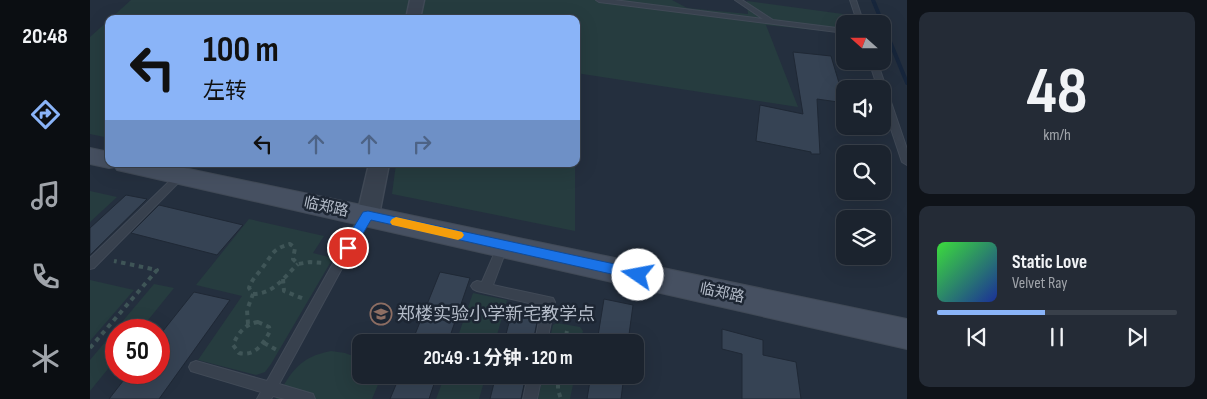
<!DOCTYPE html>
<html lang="zh">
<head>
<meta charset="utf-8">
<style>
	body { margin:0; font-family:"Sofia Sans Condensed","Noto Sans SC",sans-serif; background:#242b36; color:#f1f3f6; height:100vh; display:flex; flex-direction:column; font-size:19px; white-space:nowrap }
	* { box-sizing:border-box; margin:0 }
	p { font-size:16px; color:#a0a4aa }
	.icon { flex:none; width:28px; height:28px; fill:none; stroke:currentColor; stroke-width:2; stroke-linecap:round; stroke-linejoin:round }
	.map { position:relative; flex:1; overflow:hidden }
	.side { display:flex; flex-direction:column; gap:12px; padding:12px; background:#0f1319; width:300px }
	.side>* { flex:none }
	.top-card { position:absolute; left:15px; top:15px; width:475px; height:152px; border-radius:10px; box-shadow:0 5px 20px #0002,0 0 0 1px #39404a; background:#8ab4f8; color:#111; overflow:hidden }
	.needle { width:32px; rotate:291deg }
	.controls { position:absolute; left:746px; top:15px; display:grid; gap:10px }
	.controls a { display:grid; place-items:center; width:55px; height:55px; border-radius:10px; background:#1b232e; box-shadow:0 5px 20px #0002,0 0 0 1px #39404a; font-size:25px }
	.speed { position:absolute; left:15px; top:319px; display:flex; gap:10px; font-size:25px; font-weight:700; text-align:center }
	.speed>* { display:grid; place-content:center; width:65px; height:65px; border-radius:50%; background:#1b232e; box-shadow:0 5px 20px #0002,0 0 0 1px #39404a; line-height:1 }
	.speed .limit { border:8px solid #d22; background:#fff; color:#111 }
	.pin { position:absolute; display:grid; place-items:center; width:42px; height:42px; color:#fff; margin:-21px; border:2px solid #fff; border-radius:50%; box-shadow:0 1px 5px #0007 }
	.me { position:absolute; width:55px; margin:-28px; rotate:282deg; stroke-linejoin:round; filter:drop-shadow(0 0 4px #0008) }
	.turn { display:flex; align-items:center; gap:18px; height:105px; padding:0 15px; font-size:22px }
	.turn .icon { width:65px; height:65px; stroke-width:2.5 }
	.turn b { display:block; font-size:35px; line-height:42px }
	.lanes { display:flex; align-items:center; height:48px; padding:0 15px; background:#0003; justify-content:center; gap:25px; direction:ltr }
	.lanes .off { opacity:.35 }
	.side .widget { flex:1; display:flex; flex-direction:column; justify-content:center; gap:8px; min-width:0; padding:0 18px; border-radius:10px; background:#242b36 }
	.side .dial { align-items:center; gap:0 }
	.dial b { font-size:65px; line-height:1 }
	.song { display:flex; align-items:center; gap:15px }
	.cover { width:60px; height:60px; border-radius:8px; background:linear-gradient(135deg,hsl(120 70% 55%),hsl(230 70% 35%)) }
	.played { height:5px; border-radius:2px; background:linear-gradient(90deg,#8ab4f8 45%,#39404a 45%) }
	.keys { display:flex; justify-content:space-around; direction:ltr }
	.trip { position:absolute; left:262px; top:334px; width:292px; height:50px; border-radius:10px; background:#1b232e; box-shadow:0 5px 20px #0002,0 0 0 1px #39404a; font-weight:700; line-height:50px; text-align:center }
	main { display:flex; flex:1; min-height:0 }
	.tab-bar { display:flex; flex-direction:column; width:90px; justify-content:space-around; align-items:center; background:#0b0e12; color:#a0a4aa }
	.tab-bar .icon { width:35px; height:35px }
	.tab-bar .on { color:#8ab4f8 }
	.tab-bar b { font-size:22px; color:#f1f3f6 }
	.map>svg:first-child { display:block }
	.green { fill:#263c3f }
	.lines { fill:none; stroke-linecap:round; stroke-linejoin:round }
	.stream { stroke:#17263c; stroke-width:4 }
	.building { fill:#364354; stroke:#1f2835 }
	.lane-casing { stroke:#414a57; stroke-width:2 }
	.street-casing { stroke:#414a57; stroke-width:3 }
	.secondary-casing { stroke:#414a57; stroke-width:2 }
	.path { stroke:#3f5557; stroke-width:4; stroke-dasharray:4.5 4.5; stroke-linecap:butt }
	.lane { fill:#38414e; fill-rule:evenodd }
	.street { fill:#38414e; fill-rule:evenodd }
	.secondary { fill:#465061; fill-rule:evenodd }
	.route { fill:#1a73e8; stroke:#114b97 }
	.slow { fill:#f59e0b }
	.labels { text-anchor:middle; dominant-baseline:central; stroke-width:5; stroke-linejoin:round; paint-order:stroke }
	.street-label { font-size:15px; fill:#b4bcc9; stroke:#1d2633 }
	.near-poi-label { font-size:18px; fill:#b4bcc9; stroke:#1d2633; text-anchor:start }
</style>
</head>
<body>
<main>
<nav class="tab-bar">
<b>20:48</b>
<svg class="icon on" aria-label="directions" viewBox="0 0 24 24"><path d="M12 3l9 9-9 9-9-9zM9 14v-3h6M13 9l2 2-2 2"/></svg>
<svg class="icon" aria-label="music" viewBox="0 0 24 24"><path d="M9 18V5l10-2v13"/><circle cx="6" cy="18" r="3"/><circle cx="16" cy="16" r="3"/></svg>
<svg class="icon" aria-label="phone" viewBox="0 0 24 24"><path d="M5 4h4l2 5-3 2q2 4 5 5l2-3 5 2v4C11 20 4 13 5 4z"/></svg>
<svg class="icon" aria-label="climate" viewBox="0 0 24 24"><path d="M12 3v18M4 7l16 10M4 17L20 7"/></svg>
</nav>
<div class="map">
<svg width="817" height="399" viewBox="0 0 817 399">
	<rect width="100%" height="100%" fill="#242f3e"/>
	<path class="green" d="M 41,0 L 582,0 L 597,8 L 658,14 L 657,1 L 753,14 L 757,24 L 755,24 L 755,33 L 676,25 L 708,107 L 486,73 L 486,19 L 20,19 Z
		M 19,20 L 19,138 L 0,134 L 0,37 Z
		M 306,164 L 485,164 L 485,231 L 302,194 Z
		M 0,191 L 27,197 L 0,222 Z
		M 159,219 L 234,236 L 223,253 L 243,258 L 181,364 L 175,372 L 166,375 L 108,360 L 152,296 L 106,285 Z
		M 0,280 L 44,290 L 0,341 Z
		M 64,284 L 84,288 L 50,330 L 26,330 L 26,359 L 0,391 L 0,360 Z
		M 383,293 L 417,300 L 405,342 L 366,342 Z
		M 467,323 L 490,327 L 493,331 L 490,342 L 459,342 L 463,325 Z
		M 241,351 L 255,353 L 271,359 L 271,375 L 292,375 L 282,399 L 186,399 C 201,372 209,357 241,351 Z
		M 355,375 L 396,375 L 389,399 L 346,399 Z
		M 453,375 L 485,375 L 480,399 L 448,399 Z"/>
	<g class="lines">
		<path class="stream" d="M 783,0 L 817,83"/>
	</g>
	<path class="building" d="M 703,52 L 741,56 L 755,103 L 727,99 L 730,154 L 721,154 L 721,152 L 666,141 L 670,105 L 713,114 Z
		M 36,195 L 57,199 L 0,255 L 0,228 Z
		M 69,205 L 153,225 L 127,255 L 41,233 Z
		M 350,272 L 380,278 L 358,342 L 322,342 Z
		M 104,292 L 140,300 L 69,399 L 19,399 L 40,372 L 69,372 L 69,336 Z
		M 514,299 L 543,305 L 538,342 L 507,342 Z
		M 422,311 L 448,317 L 443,342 L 414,342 Z
		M 632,329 L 673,340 L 673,355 L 706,362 L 711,399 L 652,399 L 652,354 L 632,349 Z
		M 310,375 L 347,375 L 339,399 L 300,399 Z
		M 406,375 L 436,375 L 431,399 L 400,399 Z
		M 501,375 L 534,375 L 531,399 L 497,399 Z"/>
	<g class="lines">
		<g class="lane-casing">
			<path id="lane" d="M 506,0 L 524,0 L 673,19 L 645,0 L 652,0 L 683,20 L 755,29 L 755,33 L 509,2 Z
				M 760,0 L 766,0 L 774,24 L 768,24 Z
				M 779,61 L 787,61 L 817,149 L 817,165 L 812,162 L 792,102 L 792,89 L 788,89 Z
				M 91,172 L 96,175 L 94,177 L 4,268 L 0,269 L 0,258 L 88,173 Z
				M 276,211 L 280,212 L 281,215 L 189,384 L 223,394 L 225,399 L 195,399 L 183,396 L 181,399 L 167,399 L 171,392 L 101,371 L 99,367 L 101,363 L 106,361 L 177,381 L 272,212 Z
				M 413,241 L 417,242 L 418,245 L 403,285 L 463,298 L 465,302 L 457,342 L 445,342 L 452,306 L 387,291 L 383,289 L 381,286 L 383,283 L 387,281 L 392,282 L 408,245 L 409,242 Z
				M 438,375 L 452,375 L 447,399 L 433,399 Z"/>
		</g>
		<g class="street-casing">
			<path id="street" d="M 320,0 L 334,0 L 330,19 L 316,19 Z
				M 279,164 L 299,164 L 289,215 L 286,221 L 278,223 L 270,221 L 267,215 Z"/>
		</g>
		<g class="secondary-casing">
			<path id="secondary" d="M 0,148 L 19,152 L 19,164 L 75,164 L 817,319 L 817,349 L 36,172 L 27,170 L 25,167 L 19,168 L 0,164 Z"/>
		</g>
		<path class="path" d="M 193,279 L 194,291 L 214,299
			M 163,294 C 184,294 194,277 208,264
			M 168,322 L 179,327 L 180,331 C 174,343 165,357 149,353 L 143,345 C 148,333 155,324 168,322 Z
			M 158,324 L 157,310 L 163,294 L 159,288 C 162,279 167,275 173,267 C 183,254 182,249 200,244 L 205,248 L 203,259 L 208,264 L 220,262 L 234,263
			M 474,342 L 477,331
			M 174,343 L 187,350
			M 0,348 L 67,270 L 24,261
			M 468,375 L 468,390 L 471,399"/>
		<use href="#lane" class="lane"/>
		<use href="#street" class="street"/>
		<use href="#secondary" class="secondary"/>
	</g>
	<path class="route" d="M 278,211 L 548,269 L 552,271 L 554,275 L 552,278 L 548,280 L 281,220 L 262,252 L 253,252 L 252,248 L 253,245 L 273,212 Z"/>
	<path class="slow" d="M 306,217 L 368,231 L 372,232 L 374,235 L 372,238 L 368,240 L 302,225 L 300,222 L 302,219 Z"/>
	<defs>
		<g id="school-ring" transform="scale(1.125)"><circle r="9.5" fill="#1d2633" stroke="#8d6e63" stroke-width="1.5"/><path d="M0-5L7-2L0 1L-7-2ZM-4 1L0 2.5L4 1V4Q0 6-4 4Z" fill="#8d6e63"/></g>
	</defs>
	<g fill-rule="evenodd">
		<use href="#school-ring" x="291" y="314"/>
	</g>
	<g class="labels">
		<g class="street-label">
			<text transform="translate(236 207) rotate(12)">临郑路</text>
			<text transform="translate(632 293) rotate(12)">临郑路</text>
		</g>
		<g class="near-poi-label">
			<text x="307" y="314">郑楼实验小学新宅教学点</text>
		</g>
	</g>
</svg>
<div class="controls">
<a><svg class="needle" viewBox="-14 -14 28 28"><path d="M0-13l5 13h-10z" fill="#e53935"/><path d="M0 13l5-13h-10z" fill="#a0a4aa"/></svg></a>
<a><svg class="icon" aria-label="sound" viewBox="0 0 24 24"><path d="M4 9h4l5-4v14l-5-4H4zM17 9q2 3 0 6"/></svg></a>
<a><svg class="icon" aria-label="search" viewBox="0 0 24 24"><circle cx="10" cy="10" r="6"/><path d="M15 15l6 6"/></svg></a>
<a><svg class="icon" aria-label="layers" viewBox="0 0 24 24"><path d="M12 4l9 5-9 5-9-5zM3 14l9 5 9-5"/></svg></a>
</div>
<div class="speed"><div class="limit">50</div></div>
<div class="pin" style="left:258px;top:248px;background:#d93025"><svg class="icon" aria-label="arrive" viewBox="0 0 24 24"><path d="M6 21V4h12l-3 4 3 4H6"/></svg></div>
<svg class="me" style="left:548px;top:275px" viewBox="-20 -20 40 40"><circle r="19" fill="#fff"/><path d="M0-13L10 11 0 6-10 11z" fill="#1a73e8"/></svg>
<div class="trip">20:49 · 1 分钟 · 120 m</div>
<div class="top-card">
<div class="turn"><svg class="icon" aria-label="left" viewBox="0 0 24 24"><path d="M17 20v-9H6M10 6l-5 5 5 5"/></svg><div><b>100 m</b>左转</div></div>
<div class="lanes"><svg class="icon" aria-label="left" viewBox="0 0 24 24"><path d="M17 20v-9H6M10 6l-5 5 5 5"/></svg><svg class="icon off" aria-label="ahead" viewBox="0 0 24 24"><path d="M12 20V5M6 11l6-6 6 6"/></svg><svg class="icon off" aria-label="ahead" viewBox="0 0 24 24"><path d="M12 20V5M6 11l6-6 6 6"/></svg><svg class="icon off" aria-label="right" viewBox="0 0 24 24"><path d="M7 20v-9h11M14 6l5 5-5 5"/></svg></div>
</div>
</div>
<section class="side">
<div class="widget dial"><b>48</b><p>km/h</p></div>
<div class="widget">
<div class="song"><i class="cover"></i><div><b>Static Love</b><p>Velvet Ray</p></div></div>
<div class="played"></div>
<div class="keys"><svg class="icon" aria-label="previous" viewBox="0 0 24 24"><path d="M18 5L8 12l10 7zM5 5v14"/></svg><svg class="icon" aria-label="pause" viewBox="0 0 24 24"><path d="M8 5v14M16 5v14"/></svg><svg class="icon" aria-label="next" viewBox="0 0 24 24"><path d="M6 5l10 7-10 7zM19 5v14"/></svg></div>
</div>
</section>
</main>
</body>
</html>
